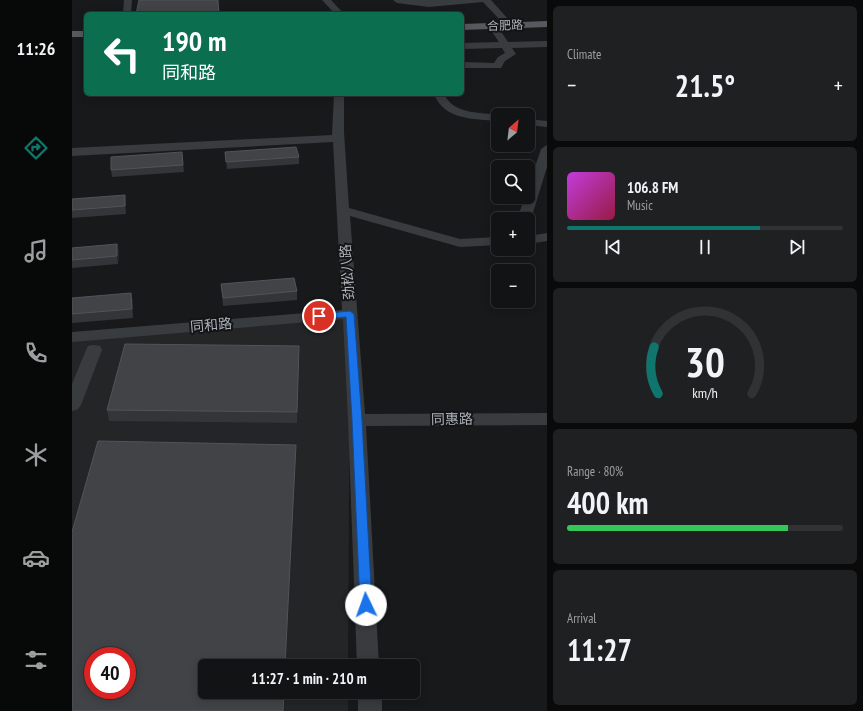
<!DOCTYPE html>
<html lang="en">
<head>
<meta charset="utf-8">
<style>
	body { margin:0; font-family:"PT Sans Narrow","Noto Sans SC",sans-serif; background:#1f2022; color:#f1f3f6; height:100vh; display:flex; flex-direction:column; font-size:15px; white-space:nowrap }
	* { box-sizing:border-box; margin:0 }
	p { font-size:13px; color:#9c9ea0 }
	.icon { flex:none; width:22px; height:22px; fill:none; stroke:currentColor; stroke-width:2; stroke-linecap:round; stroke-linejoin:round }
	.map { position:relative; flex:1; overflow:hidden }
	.details { display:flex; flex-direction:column; gap:6px; padding:6px; background:#0a0a0b; width:316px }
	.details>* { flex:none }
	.hud { position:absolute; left:12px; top:12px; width:380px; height:84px; border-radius:6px; box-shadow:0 2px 10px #0003,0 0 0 1px #313234; background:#0b6e4f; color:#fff; overflow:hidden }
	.needle { width:26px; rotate:28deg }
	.controls { position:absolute; left:419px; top:108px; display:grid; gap:8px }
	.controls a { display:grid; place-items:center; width:44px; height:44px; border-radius:6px; background:#121314; box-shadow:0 2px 10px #0003,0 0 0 1px #313234; font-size:20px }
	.speed { position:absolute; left:12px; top:647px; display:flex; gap:8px; font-size:20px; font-weight:700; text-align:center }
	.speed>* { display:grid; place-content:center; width:52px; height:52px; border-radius:50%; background:#121314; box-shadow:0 2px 10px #0003,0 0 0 1px #313234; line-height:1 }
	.speed .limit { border:6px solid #d22; background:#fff; color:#111 }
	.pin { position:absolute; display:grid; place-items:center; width:34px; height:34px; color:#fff; margin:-17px; border:2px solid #fff; border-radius:50%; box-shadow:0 1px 4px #0007 }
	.me { position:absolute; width:44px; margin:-22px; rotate:357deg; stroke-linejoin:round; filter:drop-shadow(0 0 3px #0008) }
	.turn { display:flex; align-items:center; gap:14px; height:84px; padding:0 12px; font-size:18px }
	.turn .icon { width:52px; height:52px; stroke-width:2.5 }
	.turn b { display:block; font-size:28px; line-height:34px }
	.big { font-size:30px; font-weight:600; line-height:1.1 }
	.details .widget { flex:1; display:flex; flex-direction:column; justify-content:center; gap:6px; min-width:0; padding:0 14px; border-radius:6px; background:#1f2022 }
	.details .dial { align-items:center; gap:0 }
	.dial svg { height:104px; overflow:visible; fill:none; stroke:#313234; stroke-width:7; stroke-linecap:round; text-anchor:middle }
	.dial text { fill:#f1f3f6; stroke:none }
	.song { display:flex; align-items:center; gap:12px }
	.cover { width:48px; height:48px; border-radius:6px; background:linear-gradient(135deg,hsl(290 70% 55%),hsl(340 70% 35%)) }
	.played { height:4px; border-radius:2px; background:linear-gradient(90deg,#0f766e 70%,#313234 70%) }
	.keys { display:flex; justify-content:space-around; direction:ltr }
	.heat { display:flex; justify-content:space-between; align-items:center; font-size:22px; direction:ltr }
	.charge { height:6px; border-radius:3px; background:linear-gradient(90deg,#34c759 80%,#313234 0) }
	.trip { position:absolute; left:126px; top:659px; width:222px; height:40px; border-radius:6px; background:#121314; box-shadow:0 2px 10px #0003,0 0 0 1px #313234; font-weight:600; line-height:40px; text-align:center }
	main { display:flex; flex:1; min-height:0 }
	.tab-bar { display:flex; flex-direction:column; width:72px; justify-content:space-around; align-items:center; background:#070808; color:#9c9ea0 }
	.tab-bar .icon { width:28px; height:28px }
	.tab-bar .active { color:#0f766e }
	.tab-bar b { font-size:18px; color:#f1f3f6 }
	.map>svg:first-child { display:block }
	.built { fill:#242527; fill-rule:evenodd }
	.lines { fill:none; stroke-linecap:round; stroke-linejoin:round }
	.minor { fill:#393c3f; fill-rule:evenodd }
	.major { fill:#56595e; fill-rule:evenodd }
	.wall { fill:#343538 }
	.shaded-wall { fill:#232426 }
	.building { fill:#414346; stroke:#515458; fill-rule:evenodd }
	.route { fill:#1a73e8; stroke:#114b97 }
	.labels { text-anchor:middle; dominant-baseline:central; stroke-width:4; stroke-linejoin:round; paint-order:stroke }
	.far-street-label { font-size:12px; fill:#abb2b9; stroke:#131415 }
	.street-label { font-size:14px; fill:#abb2b9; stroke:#131415 }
</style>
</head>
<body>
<main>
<nav class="tab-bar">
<b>11:26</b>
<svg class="icon active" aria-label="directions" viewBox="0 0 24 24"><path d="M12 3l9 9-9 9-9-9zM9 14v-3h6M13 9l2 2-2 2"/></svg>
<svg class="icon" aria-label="music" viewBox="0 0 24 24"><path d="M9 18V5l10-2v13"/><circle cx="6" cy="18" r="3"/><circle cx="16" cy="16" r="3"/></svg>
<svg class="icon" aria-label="phone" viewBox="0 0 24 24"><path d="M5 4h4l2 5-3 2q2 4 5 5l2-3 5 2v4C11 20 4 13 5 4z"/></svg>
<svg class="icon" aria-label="climate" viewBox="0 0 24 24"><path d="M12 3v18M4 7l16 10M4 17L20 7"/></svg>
<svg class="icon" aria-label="car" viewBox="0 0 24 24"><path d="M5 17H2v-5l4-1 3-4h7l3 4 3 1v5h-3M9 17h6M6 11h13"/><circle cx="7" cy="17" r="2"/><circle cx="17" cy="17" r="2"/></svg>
<svg class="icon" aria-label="filters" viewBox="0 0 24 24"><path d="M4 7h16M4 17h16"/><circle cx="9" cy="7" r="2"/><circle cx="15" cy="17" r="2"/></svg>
</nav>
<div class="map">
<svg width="475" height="711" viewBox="0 0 475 711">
	<rect width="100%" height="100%" fill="#18191a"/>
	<path class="built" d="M 278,314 L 276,666 L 133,666 L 133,692 L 276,692 L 276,711 L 0,711 L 0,337 ZM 21,656 L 55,656 L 55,690 L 21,690 Z"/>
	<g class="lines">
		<path class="minor" d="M 52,0 L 60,0 L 59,14 L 51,14 Z
			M 250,0 L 259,0 L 272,14 L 263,14 Z
			M 321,0 L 419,0 L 436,19 L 435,21 L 429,21 L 411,2 L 357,7 L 325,3 Z
			M 421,23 L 424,24 L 436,42 L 475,41 L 475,47 L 440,48 L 444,54 L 433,61 L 429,68 L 390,68 L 390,62 L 422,63 L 426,57 L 433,53 L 430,48 L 390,49 L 390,43 L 427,42 L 416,26 Z
			M 262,94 L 272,94 L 272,132 L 277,208 L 388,239 L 426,237 L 426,245 L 388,247 L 278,216 L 293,414 L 475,413 L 475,425 L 294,426 L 307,666 L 285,666 L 276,420 L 271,319 L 0,342 L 0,332 L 270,310 L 261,142 L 0,156 L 0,148 L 260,135 Z
			M 362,94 L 372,94 C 382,115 408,112 427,115 L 426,121 C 402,119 372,120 362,94 Z
			M 456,119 L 475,121 L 475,127 L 456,125 Z
			M 475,145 L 475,167 L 459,219 L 456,222 L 456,219 L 445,219 L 453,197 L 456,197 L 456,188 L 469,149 Z
			M 475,233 L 475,241 L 456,244 L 456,236 Z
			M 22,345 L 28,346 L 30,350 L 9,405 L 6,409 L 0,411 L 0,384 L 14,350 L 16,346 Z
			M 286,692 L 310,692 L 310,711 L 286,711 Z"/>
		<path class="major" d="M 475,21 L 475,27 L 390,30 L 390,24 Z
			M 0,31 L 14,31 L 14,37 L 0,37 Z"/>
	</g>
	<path class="wall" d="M 110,152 L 112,172 L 40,177 L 39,170 Z
		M 153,152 L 227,157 L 227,164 L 155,169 Z
		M 0,199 L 54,203 L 54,214 L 0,218 Z
		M 45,244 L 47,252 L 46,264 L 0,268 L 0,248 Z
		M 149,284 L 225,291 L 225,300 L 151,306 Z
		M 59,293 L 61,302 L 61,318 L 0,323 L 0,298 Z
		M 227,346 L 225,423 L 37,421 L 35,410 Z"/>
	<path class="shaded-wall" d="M 53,195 L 54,203 L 54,214 L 53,206 Z
		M 45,244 L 47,252 L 46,264 L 45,256 Z
		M 59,293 L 61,302 L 61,318 L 60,309 Z
		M 227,346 L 227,357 L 225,423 L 225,412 Z
		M 224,445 L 225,457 L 214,666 L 213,666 Z
		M 212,692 L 213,692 L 212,711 L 211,711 Z"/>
	<path class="building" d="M 67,0 L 146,0 L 147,14 L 64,14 Z
		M 224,147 L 227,157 L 154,162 L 153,152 Z
		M 110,152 L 111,165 L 39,170 L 39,157 Z
		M 53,195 L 53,206 L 0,210 L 0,199 Z
		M 45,244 L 45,256 L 0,260 L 0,248 Z
		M 222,278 L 225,291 L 151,298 L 149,284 Z
		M 59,293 L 60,309 L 0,314 L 0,298 Z
		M 53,344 L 227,346 L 225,412 L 35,410 Z
		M 26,441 L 224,445 L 213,666 L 133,666 L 133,692 L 212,692 L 211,711 L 0,711 L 0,532 ZM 21,656 L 55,656 L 55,690 L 21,690 Z"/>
	<path class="route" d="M 278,311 L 282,314 L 290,420 L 300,605 L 298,608 L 294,610 L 289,608 L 288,605 L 280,420 L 274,317 L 247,319 L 242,316 L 247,314 Z"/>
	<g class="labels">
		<g class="far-street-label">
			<text transform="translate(433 25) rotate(-2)">合肥路</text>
		</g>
		<g class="street-label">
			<text transform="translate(275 272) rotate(-94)">劲松八路</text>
			<text transform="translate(139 325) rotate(-5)">同和路</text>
			<text transform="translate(380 419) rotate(-1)">同惠路</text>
		</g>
	</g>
</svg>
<div class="controls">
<a><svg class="needle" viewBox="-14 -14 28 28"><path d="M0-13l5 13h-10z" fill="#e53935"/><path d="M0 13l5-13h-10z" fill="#9c9ea0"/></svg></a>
<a><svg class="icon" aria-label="search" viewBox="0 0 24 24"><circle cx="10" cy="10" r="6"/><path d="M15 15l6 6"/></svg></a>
<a>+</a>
<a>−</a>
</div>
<div class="speed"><div class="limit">40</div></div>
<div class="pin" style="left:247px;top:316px;background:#d93025"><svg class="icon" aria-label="arrive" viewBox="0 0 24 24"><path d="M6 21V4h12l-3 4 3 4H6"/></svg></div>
<svg class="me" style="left:294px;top:605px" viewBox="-20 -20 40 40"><circle r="19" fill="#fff"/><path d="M0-13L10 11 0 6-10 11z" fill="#1a73e8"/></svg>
<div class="trip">11:27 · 1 min · 210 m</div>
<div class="hud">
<div class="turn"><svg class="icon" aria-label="left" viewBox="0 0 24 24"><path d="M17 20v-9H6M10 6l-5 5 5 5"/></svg><div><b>190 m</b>同和路</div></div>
</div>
</div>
<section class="details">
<div class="widget"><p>Climate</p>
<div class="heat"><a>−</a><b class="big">21.5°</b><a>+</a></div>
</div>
<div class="widget">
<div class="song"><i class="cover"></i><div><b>106.8 FM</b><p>Music</p></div></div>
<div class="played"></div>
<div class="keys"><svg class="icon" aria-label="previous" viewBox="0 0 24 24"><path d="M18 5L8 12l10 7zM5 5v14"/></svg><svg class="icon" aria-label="pause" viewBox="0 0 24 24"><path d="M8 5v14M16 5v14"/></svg><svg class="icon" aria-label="next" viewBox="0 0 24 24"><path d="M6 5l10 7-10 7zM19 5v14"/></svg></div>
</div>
<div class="widget dial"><svg viewBox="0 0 100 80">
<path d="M14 69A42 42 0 1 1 86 69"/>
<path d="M14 69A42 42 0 0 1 11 33" stroke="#0f766e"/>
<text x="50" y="56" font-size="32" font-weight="700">30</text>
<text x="50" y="72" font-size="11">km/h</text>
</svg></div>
<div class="widget"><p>Range · 80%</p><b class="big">400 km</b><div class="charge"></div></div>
<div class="widget"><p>Arrival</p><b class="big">11:27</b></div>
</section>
</main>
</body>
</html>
